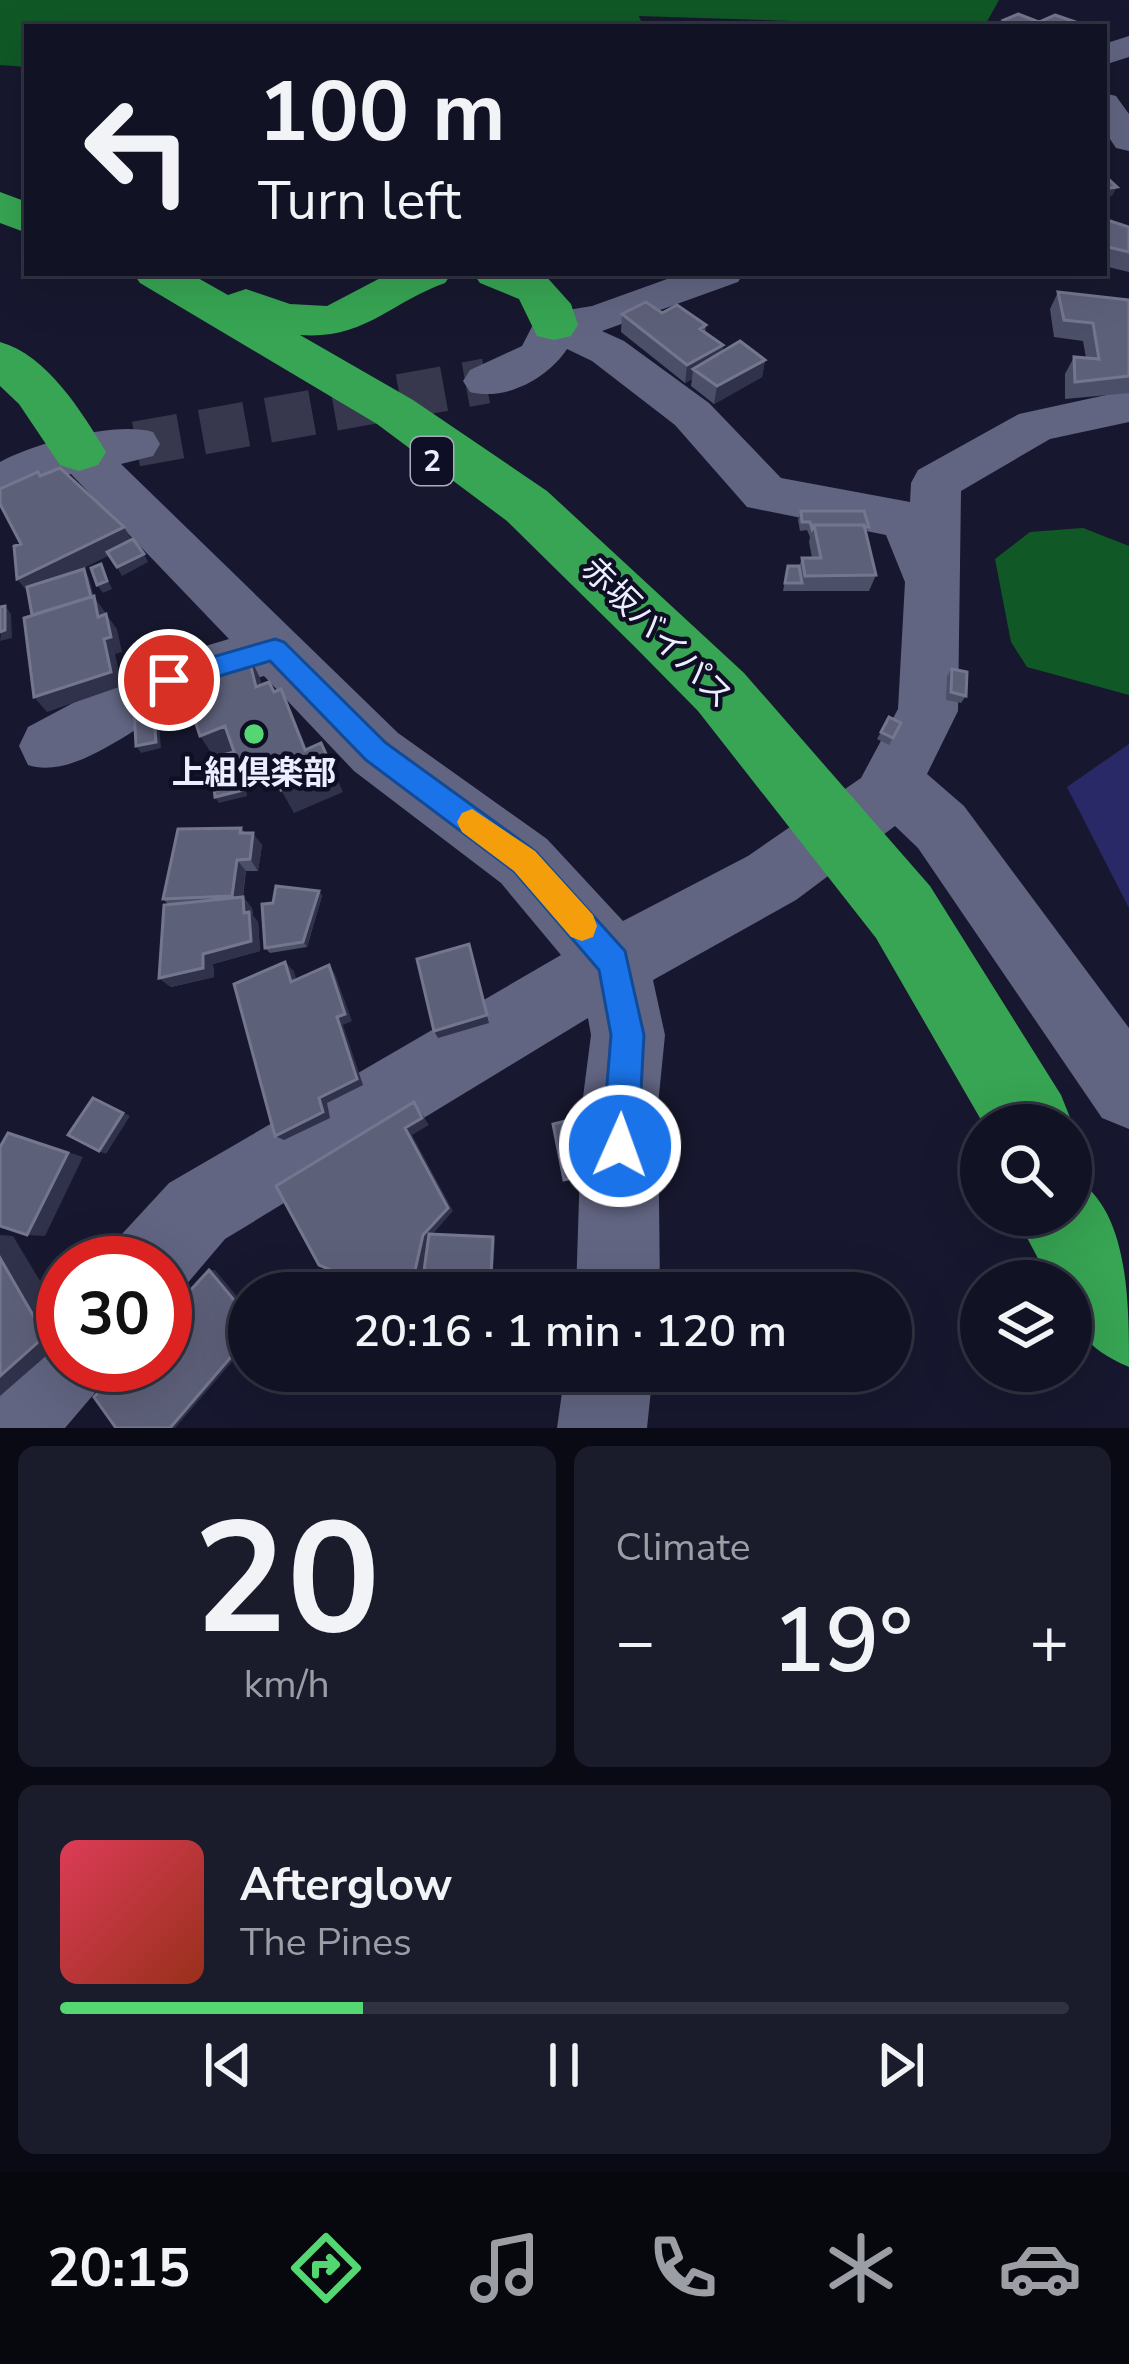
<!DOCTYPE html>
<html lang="en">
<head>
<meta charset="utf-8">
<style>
	body { margin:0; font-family:"Nunito Sans","Noto Sans JP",sans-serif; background:#1a1b2b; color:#f1f3f6; height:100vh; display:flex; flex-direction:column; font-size:45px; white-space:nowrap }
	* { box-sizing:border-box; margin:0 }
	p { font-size:39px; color:#9c9ea6 }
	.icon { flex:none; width:66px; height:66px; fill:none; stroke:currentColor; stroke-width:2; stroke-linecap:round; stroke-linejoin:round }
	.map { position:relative; height:1428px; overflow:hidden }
	.side { display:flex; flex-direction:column; gap:18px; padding:18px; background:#090a13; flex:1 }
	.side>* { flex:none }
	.guide { position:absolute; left:24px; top:24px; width:1083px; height:252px; border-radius:0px; box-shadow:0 12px 48px #0002,0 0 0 3px #303241; background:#111223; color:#f1f3f6; overflow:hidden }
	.buttons { position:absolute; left:960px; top:1104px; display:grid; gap:24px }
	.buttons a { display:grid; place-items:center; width:132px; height:132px; border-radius:50%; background:#111223; box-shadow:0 12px 48px #0002,0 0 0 3px #303241; font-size:60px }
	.speed { position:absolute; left:36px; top:1236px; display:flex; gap:24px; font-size:60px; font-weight:700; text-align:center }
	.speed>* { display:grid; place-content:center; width:156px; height:156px; border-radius:50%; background:#111223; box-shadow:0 12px 48px #0002,0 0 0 3px #303241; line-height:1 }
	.speed .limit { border:18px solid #d22; background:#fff; color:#111 }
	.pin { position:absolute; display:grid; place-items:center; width:102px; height:102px; color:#fff; margin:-51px; border:6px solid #fff; border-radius:50%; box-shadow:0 3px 12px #0007 }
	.me { position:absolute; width:132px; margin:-66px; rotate:2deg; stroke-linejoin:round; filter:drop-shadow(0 0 9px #0008) }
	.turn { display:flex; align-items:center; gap:42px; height:252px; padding:0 36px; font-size:54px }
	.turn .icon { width:156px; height:156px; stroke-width:2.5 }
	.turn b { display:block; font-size:84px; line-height:102px }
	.big { font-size:90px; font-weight:600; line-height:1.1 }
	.side .widget { flex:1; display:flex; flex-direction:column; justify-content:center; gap:18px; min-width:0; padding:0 42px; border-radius:18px; background:#1a1b2b }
	.side .dial { align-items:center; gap:0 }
	.dial b { font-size:156px; line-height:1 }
	.song { display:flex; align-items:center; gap:36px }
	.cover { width:144px; height:144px; border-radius:18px; background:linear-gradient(135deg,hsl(350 70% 55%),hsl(10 70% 35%)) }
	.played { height:12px; border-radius:6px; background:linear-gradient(90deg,#54d672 30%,#303241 30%) }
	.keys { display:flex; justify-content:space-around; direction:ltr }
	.heat { display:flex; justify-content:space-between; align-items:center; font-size:66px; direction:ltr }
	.side .tiles { flex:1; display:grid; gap:18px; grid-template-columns:1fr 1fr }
	.widget:last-child { grid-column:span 2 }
	.trip { position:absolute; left:228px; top:1272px; width:684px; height:120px; border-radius:60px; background:#111223; box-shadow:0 12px 48px #0002,0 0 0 3px #303241; font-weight:600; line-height:120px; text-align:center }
	.tab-bar { display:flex; height:192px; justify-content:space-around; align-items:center; background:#07070e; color:#9c9ea6 }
	.tab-bar .icon { width:84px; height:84px }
	.tab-bar .selected { color:#54d672 }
	.tab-bar b { font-size:54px; color:#f1f3f6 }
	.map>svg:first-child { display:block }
	.forest { fill:#105926 }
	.water { fill:#292968 }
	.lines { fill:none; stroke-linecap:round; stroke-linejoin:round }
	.minor-tunnel { stroke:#37384e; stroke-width:45; stroke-dasharray:45 22; stroke-linecap:butt }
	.minor { fill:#626582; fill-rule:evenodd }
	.highway { fill:#37a553; fill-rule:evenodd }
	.wall { fill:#4c4f68 }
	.shaded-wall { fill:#30324b }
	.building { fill:#5d6079; stroke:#74768e; stroke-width:3 }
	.route { fill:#1a73e8; stroke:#114b97; stroke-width:3 }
	.slow { fill:#f59e0b }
	.poi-dot { fill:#54d672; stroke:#0e0f25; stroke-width:4.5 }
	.labels { text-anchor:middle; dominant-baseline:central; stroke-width:9; stroke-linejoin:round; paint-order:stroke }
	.shield { fill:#0e0f25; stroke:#a9abbe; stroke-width:3 }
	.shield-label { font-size:30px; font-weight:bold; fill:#eceeff }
	.street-label { font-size:33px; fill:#eceeff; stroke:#0e0f25 }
	.poi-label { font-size:33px; font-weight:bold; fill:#eceeff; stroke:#0e0f25 }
</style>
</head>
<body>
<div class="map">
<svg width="1129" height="1428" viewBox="0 0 1129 1428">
	<rect width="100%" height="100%" fill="#17182f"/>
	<path class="forest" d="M 0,0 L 999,0 L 984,27 L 639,16 L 643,27 L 27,27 L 27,67 L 0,65 Z
		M 1083,528 L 1129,546 L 1129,695 L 1027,667 L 1011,642 L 995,559 L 1030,532 Z"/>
	<path class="water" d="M 1129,744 L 1129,908 L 1067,787 Z"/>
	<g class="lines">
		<path class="minor-tunnel" d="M 136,444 L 486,381"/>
		<path class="minor" d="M 1129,36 L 1129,57 L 1104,65 L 1104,44 Z
			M 1104,93 L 1116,96 L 1129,114 L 1129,151 L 1116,148 L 1104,130 Z
			M 684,273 L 744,273 L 738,282 L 602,331 L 624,341 L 709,403 L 781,478 L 910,502 L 911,483 L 918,470 L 1019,414 L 1129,390 L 1129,422 L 1050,439 L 961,491 L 958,711 L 927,774 L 964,806 L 1129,1028 L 1129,1129 L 1102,1118 L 918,848 L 895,826 L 796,900 L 653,980 L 665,1035 L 658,1105 L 660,1293 L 576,1293 L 582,1105 L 591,1035 L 588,1018 L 225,1239 L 180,1292 L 165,1299 L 165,1263 L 110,1263 L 122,1234 L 169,1183 L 561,955 L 501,883 L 354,771 L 264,676 C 237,684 206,689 182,702 C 139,723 75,781 28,765 L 19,746 L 28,727 L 148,663 L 229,639 L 71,474 L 49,479 L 0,502 L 0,462 C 35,443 115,421 153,432 L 160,444 L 153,456 L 121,464 L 398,733 L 547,839 L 623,921 L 748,856 L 861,778 L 898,709 L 905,582 L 886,535 L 747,507 L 675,425 L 592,361 L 567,349 C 547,379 506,401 470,392 L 463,381 L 470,370 L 522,346 L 538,315 L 592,306 Z
			M 63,1320 L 63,1365 L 106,1365 L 94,1394 L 65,1428 L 0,1428 L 0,1368 L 32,1332 Z
			M 565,1371 L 653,1371 L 647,1428 L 557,1428 Z"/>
		<path class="highway" d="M 0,192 L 27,202 L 27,233 L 0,223 Z
			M 133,273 L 189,273 L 228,295 L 246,289 L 290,304 L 327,306 L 390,273 L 452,273 L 445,283 C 391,302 364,340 300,335 L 413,400 L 547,491 L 744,673 L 930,886 L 1061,1095 L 1073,1125 L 1071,1131 L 1071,1125 L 984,1125 L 876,938 L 698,711 L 636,648 L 507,521 L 377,424 L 140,283 Z
			M 473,273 L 544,274 L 571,304 L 578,325 L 571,336 L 554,340 L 537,336 L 519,299 L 480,283 Z
			M 0,342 C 47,355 82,412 106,452 L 98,465 L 79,471 L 60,465 L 19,404 L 0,386 Z
			M 1071,1176 C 1129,1206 1129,1301 1129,1367 C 1085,1348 1071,1329 1071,1281 L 1050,1281 L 1015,1215 L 1071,1215 Z"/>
	</g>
	<path class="wall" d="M 1004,20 L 1090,27 L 1001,27 Z
		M 1104,219 L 1129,227 L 1129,272 L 1104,266 Z
		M 1058,292 L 1129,300 L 1129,393 L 1065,399 L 1065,374 L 1074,357 L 1086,358 L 1083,341 L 1054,337 L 1050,309 Z
		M 662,313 L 706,325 L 705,333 L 723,345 L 722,351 L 765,360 L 762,377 L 714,404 L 691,386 L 692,379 L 685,383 L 621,332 L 622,314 Z
		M 801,511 L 869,527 L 866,534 L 876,575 L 869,591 L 783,591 L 788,566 L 799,566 L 802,558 L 812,558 L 809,542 L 810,537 L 807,530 L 800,531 L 798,520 Z
		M 952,669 L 966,696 L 961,703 L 946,700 L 947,676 Z
		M 889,717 L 901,723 L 889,745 L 877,739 Z
		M 241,828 L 245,833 L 262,845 L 258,871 L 246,871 L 243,897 L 252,908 L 253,916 L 258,922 L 260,951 L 213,964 L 214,977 L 171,987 L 159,978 L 168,904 L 163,899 Z
		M 319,891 L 322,896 L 307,947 L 270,953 L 265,948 L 273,903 Z"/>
	<path class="shaded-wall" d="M 1117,187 L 1112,196 L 1104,197 L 1104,189 Z
		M 723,345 L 720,363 L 693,369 L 692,379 L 685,383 L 687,365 Z
		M 765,360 L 762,377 L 714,404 L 717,386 Z
		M 124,527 L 134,543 L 30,595 L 17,579 Z
		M 144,554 L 148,562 L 122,576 L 117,567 Z
		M 101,564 L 112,589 L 103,593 L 97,585 Z
		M 84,569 L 89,578 L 94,597 L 105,612 L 109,632 L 39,623 Z
		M 5,606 L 11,614 L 12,638 L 0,641 Z
		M 106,614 L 117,629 L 122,652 L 115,654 L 122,686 L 47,712 L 34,697 Z
		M 247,651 L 260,678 L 269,713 L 256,687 Z
		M 281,689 L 293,715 L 317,774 L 305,750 Z
		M 153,704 L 158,712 L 161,748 L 141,753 L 136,746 Z
		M 225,726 L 267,755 L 280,779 L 254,789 L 244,774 L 247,796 L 219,803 L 215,797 L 216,760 L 200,736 Z
		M 333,769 L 343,792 L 294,813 L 281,790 Z
		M 253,833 L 262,845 L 258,871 L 250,859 Z
		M 237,860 L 246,871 L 241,907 L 232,896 Z
		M 319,891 L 322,896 L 307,947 L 303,942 Z
		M 243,897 L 252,908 L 253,916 L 258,922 L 260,951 L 213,964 L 214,977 L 171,987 L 159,978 L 203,954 L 244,913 Z
		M 471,954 L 489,1023 L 438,1038 L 434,1031 Z
		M 285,962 L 294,971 L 299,990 L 291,982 Z
		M 329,965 L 335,974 L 352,1021 L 343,1025 L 363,1085 L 327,1103 L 330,1118 L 284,1140 L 275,1136 L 319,1098 L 337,1017 Z
		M 100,1101 L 130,1116 L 106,1154 L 99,1151 Z
		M 414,1102 L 429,1125 L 412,1135 L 453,1211 L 430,1237 L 417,1293 L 410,1293 L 405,1128 Z
		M 8,1133 L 83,1157 L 45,1236 L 27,1235 Z
		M 0,1235 L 13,1236 L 63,1319 L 63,1341 L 0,1396 Z
		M 493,1237 L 495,1239 L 492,1293 L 490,1293 Z
		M 209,1270 L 215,1270 L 249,1311 L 249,1318 Z
		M 249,1336 L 249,1342 L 175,1428 L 170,1428 Z"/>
	<path class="building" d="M 1018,14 L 1039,22 L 1036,27 L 1021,27 L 1004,20 Z
		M 1055,15 L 1090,27 L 1047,27 L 1037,23 Z
		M 630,23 L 645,25 L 644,27 L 627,27 Z
		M 1104,176 L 1105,176 L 1117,187 L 1104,189 Z
		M 1104,219 L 1129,227 L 1129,252 L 1104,246 Z
		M 1058,292 L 1129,300 L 1129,376 L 1075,382 L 1074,357 L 1099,359 L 1093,323 L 1064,320 Z
		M 646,302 L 662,313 L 677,305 L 706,325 L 700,329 L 723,345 L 687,365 L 622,314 Z
		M 740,341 L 765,360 L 717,386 L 693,369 Z
		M 60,468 L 124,527 L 17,579 L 14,546 L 21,544 L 0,504 L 0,489 L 38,472 L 40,476 Z
		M 801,511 L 864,511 L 869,527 L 864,527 L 864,525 L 814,525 L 812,529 L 810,522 L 802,522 Z
		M 814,525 L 864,525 L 876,575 L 805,576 L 802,558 L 821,558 Z
		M 133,539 L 144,554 L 117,567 L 107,552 Z
		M 101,564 L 107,581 L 97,585 L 91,568 Z
		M 788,566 L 799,566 L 802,583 L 785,583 Z
		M 84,569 L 91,597 L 32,615 L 27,587 Z
		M 94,596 L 98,617 L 106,614 L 111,637 L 104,639 L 111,672 L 34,697 L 24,618 Z
		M 5,606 L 5,630 L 0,632 L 0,607 Z
		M 247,651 L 256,687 L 269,682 L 274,692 L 281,689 L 305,750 L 321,743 L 333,769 L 281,790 L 267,755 L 239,766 L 225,726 L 200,736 L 181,679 Z
		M 952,669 L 967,672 L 966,696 L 951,692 Z
		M 153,704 L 156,742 L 136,746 L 134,709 Z
		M 889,717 L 901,723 L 893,738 L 881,732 Z
		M 234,752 L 240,765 L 243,790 L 215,797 L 211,758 Z
		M 241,828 L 240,833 L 253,833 L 250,859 L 237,860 L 232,896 L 163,899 L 178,829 Z
		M 276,886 L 319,891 L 303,942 L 265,948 L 262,904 L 273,903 Z
		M 243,897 L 244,913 L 249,912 L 251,941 L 203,954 L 203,968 L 159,978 L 164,905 Z
		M 469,944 L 487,1015 L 434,1031 L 417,959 Z
		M 285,962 L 291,982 L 329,965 L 345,1014 L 337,1017 L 357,1079 L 319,1098 L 323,1112 L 275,1136 L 234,984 Z
		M 93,1098 L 123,1113 L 99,1151 L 68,1135 Z
		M 414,1102 L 422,1118 L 405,1128 L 448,1208 L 423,1235 L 410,1293 L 384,1293 L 319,1265 L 276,1186 Z
		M 589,1115 L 601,1171 L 564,1180 L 553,1124 Z
		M 8,1133 L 68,1153 L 27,1235 L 0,1226 L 0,1147 Z
		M 429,1234 L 493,1237 L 490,1293 L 421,1293 Z
		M 0,1258 L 45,1336 L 0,1376 Z
		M 209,1270 L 249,1318 L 249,1336 L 170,1428 L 116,1428 L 94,1397 L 123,1365 L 165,1365 L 165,1318 Z"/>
	<path class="route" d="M 275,639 L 284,642 L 386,743 L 535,851 L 625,951 L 644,1035 L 638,1146 L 633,1158 L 620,1163 L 608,1158 L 602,1146 L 611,1035 L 599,970 L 514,871 L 366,760 L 270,661 L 169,691 L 156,680 L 160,672 Z"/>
	<path class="slow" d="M 472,809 L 535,851 L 593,915 L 597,926 L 593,937 L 582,941 L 571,937 L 514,871 L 462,832 L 457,822 L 462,813 Z"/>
	<circle class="poi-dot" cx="254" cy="734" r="12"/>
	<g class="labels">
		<rect class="shield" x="411" y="437" width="42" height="48" rx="9"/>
		<g class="shield-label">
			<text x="432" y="461">2</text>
		</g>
		<g class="street-label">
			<text transform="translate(657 633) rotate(45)">赤坂バイパス</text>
		</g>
		<g class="poi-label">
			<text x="254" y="773">上組倶楽部</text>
		</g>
	</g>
</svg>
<div class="buttons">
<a><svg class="icon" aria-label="search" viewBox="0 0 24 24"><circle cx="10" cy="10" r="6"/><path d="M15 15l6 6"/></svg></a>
<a><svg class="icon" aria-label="layers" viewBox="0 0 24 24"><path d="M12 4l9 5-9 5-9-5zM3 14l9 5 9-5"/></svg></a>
</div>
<div class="speed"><div class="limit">30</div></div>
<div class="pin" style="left:169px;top:680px;background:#d93025"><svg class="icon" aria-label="arrive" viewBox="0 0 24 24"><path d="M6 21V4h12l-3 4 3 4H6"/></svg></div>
<svg class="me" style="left:620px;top:1146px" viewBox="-20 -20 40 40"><circle r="17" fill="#1a73e8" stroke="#fff" stroke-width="3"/><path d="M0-11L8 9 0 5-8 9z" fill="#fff"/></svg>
<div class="trip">20:16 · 1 min · 120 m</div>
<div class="guide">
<div class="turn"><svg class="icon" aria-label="left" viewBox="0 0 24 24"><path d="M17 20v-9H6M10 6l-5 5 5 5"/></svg><div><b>100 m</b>Turn left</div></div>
</div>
</div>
<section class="side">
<div class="tiles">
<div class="widget dial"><b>20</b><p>km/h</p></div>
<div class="widget"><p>Climate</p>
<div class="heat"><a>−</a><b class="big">19°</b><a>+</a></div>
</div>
<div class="widget">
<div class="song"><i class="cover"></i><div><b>Afterglow</b><p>The Pines</p></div></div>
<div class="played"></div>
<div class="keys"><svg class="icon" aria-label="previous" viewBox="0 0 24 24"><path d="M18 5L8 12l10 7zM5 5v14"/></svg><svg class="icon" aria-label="pause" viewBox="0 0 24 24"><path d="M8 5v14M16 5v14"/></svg><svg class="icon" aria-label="next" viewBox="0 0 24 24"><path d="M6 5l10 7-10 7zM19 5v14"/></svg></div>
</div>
</div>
</section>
<nav class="tab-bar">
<b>20:15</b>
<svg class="icon selected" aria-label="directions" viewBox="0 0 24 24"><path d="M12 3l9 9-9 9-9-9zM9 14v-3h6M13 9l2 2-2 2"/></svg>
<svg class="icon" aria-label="music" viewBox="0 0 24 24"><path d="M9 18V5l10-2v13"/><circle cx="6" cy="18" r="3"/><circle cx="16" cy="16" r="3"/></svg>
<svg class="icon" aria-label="phone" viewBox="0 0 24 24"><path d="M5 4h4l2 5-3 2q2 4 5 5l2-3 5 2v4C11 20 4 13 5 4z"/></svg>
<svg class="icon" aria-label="climate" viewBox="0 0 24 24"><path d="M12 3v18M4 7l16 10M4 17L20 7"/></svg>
<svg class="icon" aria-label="car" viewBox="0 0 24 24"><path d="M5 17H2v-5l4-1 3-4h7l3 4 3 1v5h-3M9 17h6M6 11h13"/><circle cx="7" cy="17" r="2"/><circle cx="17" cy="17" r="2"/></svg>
</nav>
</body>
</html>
